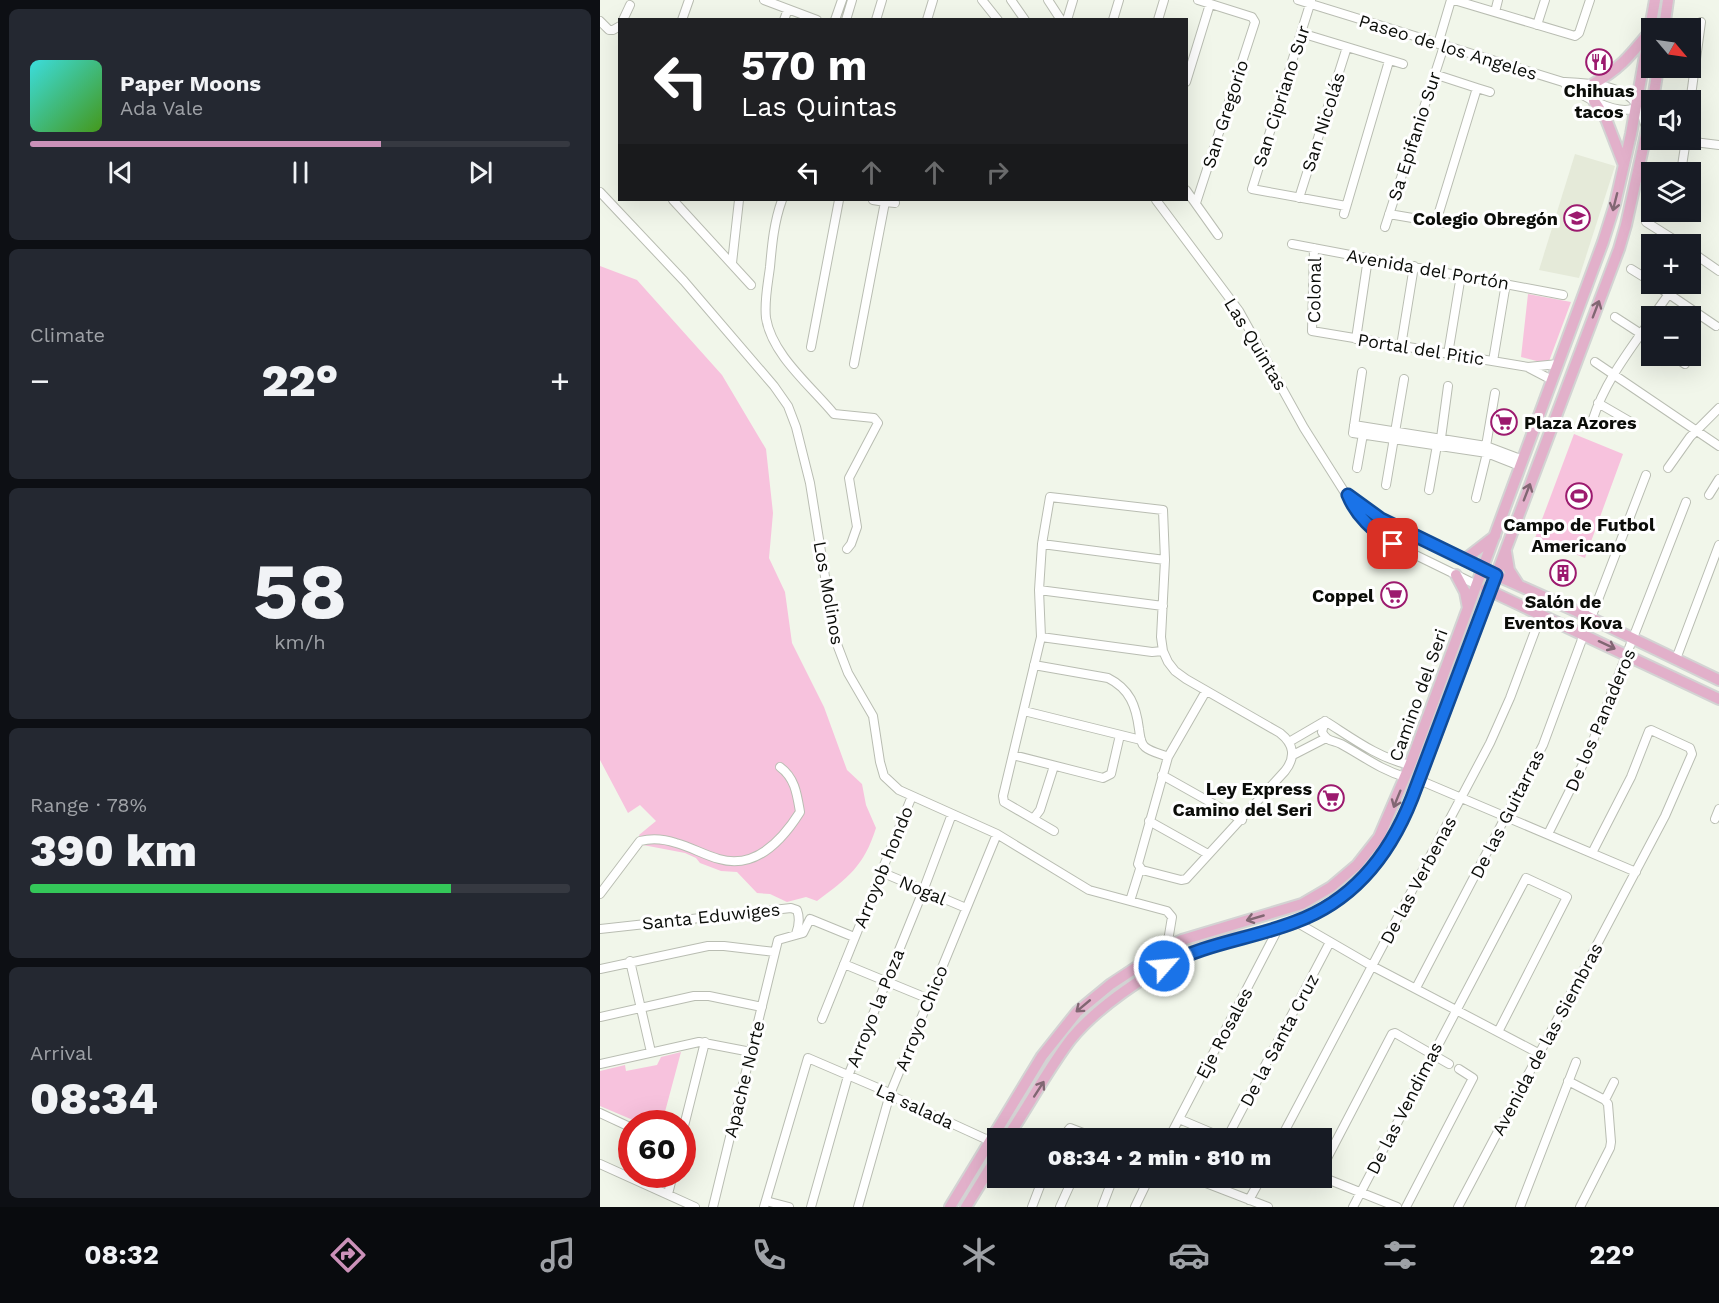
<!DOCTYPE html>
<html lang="en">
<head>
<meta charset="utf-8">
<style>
	body { margin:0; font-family:"Work Sans",sans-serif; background:#242831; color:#f1f3f6; height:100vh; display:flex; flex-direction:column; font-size:22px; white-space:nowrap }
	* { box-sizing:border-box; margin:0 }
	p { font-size:20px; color:#9ea1a6 }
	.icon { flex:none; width:33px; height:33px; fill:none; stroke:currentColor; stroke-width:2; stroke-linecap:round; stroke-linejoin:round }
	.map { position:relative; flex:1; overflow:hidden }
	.drawer { display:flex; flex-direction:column; gap:9px; padding:9px; background:#0d0f14; width:600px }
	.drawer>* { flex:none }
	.guide { position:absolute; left:18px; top:18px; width:570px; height:183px; border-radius:0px; box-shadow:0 6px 24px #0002; background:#202124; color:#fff; overflow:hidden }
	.needle { width:39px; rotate:119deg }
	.fabs { position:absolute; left:1041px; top:18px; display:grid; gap:12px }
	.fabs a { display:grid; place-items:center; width:60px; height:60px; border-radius:0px; background:#171b24; box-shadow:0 6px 24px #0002; font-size:30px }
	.speed { position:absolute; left:18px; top:1110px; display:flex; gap:12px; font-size:30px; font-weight:700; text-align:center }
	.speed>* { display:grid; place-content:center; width:78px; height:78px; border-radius:50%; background:#171b24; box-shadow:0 6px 24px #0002; line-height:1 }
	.speed .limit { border:9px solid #d22; background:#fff; color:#111 }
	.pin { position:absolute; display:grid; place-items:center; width:51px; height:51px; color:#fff; margin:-26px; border-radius:12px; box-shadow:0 3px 9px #0006 }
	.me { position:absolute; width:66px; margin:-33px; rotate:63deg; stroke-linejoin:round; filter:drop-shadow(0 0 4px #0008) }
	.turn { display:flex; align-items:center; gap:21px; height:126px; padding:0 24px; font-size:27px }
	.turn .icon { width:78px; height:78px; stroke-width:2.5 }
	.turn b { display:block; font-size:42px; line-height:51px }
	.lanes { display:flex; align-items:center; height:57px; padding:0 24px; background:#0003; justify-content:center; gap:30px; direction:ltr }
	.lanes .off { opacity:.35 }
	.big { font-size:45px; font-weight:800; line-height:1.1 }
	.drawer .widget { flex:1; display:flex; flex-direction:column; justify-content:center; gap:9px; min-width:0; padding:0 21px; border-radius:9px; background:#242831 }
	.drawer .dial { align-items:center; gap:0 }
	.dial b { font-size:78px; line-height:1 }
	.song { display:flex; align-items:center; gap:18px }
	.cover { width:72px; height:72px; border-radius:9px; background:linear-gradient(135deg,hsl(180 70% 55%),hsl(100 70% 35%)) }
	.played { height:6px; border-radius:3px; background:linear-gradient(90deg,#cb91b9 65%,#363941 65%) }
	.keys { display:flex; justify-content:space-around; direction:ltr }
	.heat { display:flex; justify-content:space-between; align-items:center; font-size:33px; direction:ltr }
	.charge { height:9px; border-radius:4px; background:linear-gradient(90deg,#34c759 78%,#363941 0) }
	.trip { position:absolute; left:387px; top:1128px; width:345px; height:60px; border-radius:0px; background:#171b24; box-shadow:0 6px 24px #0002; font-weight:800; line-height:60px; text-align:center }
	.tabs { display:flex; height:96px; justify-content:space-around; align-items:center; background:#090b0e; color:#9ea1a6 }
	.tabs .icon { width:42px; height:42px }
	.tabs .selected { color:#cb91b9 }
	.tabs b { font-size:27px; color:#f1f3f6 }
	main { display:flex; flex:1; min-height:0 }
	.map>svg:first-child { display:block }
	.built { fill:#e5ead9 }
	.green { fill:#f7c2dd }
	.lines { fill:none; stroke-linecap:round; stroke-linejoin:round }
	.minor-casing { stroke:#b9bdb2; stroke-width:10 }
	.major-casing { stroke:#d3d3d3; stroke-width:14 }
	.minor { stroke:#fff; stroke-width:8 }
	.major { stroke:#e2b0ca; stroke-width:10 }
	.oneway { stroke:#816773 }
	.route-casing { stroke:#114b97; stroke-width:15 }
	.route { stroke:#1a73e8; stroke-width:10 }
	.labels { text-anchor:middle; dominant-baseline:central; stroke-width:6; stroke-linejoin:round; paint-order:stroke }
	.street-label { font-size:18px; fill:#0b0d09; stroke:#fff }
	.poi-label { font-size:18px; font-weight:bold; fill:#0b0d09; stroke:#fff }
</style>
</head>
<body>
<main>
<section class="drawer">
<div class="widget">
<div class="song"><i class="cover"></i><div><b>Paper Moons</b><p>Ada Vale</p></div></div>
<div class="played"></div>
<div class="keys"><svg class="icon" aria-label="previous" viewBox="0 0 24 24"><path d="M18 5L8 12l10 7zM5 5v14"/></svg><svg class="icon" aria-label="pause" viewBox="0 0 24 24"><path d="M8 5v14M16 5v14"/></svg><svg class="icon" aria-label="next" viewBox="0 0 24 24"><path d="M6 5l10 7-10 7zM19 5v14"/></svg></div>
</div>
<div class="widget"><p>Climate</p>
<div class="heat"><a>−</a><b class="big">22°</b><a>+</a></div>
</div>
<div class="widget dial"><b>58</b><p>km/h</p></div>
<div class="widget"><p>Range · 78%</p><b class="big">390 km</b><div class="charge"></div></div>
<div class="widget"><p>Arrival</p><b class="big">08:34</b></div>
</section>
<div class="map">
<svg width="1119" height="1207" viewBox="0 0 1119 1207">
	<rect width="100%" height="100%" fill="#f1f6ea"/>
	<path class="built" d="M 975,154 L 1015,166 L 979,278 L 939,270 Z"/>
	<path class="green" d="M 0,266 L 37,280 L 122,375 L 166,449 L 173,513 L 169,558 L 185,592 L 192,643 L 224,707 L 247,770 L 262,784 L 266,805 L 276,828 C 264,866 248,878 217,901 L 206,897 L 187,902 L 170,894 L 157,893 L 137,872 L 121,871 L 100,863 L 96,858 L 85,853 L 43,845 L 39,835 L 56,821 L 40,805 L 28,813 L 0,760 Z
		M 928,294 L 971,302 L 948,364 L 921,357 Z
		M 974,434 L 1023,454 L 985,558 L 935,538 Z
		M 81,1052 L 62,1123 L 40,1123 L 0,1106 L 0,1071 L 25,1065 L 26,1071 L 57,1065 L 61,1057 Z"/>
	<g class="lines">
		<g class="minor-casing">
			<path id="minor" d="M 164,0 L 217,20
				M 382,0 L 398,20
				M 411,0 L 425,20
				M 448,0 L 461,20
				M 698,0 L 963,82 C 985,83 1024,84 1038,106 C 1042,112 1044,121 1046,128
				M 854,0 L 975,36 L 979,33 L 990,0
				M 711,1 L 652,189 L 746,206
				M 895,12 L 898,0
				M 23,20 L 30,5
				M 82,20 L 89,0
				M 184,20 L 188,9
				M 235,20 L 242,0
				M 246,20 L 252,0
				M 276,20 L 282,0
				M 327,20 L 333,0
				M 467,20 L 473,0
				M 513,20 L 519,0
				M 558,20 L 564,0
				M 0,21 L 9,30 L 13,30 L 20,26
				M 937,25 L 945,0
				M 701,33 L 803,64
				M 838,44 L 851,0
				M 586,82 L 610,4
				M 964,83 C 979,94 1018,118 1037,107 C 1044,104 1049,97 1054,92
				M 877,88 L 890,92
				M 1090,103 L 1101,22
				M 1078,140 L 1119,145
				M 1081,172 L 1086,140
				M 586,190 L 618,235
				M 0,192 L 84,281 L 174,386 L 188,406 L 196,427 L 210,483 L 235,639 L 248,673 L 273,716 L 280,762 L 284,776 L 299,790 L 397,834 L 489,890 L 567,911 L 572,917 L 567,947
				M 699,198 L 747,47
				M 73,200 L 151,285
				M 182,200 C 174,222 172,244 170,267 C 168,283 164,301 166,318 C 172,355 211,386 234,414 L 274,418 L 278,423 L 249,478 L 257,527 L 251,544 L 247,549
				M 556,200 L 639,311 L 704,428 L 759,515 L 793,544 L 877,585
				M 285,202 L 295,203
				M 596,203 L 655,22 L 652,17 L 598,0
				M 744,214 L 789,61
				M 789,214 L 836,222 L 877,88 L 834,74
				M 836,222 L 845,223
				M 1046,222 L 1081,244
				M 785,227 L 844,46
				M 692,244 L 963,295
				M 714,248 L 712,331 L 928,367 L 958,364
				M 1090,251 L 1119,271
				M 132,263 L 139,200
				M 1090,264 L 1097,255
				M 1031,269 L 1052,282
				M 1054,284 L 1116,326
				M 1053,316 L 1076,284
				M 1015,317 L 1052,341
				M 756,339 L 768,258
				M 801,346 L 814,266
				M 211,347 L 239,200
				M 848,354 L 861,275
				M 1073,356 L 1085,364
				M 893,361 L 906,283
				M 995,362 L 1119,446
				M 254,364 L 285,202 L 273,200
				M 929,368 L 952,380
				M 762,372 L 753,433 L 887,453 L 920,466
				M 998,403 L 1029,421
				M 993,419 C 1005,381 1030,350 1052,318
				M 754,425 L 886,446 L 923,460
				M 757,468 L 763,434
				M 1068,468 L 1090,437 L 1119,408
				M 786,485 L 804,379
				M 829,490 L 837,445 L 841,438 L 848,386
				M 1109,495 L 1119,479
				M 750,498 L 781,519 L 883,570
				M 876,498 L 887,453 L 886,446 L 895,393
				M 442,544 L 565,560
				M 439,590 L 563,606
				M 991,618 L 1046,475
				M 441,637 L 552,652 L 563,651
				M 1076,659 L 1119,545
				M 434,665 L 508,678 C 530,689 536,706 539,729 C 540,735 540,743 545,747 C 551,752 561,754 568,757
				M 424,711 L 541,740
				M 725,721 L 722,732 C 727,742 733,740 741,744 C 763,756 781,770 805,777
				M 725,721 C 752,738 778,758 810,765
				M 689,742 L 725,721
				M 413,755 L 503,778 L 511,774 L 520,735
				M 693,755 L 726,738
				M 562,775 L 642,820
				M 819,780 L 1036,872
				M 434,818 L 440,810 L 454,766
				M 1115,819 L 1119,809
				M 549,821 L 608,854
				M 454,831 L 404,802 L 403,796 L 441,637 L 439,590 L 442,544 L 450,497 L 563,510 L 565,560 L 561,637 L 563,651 L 568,662 L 575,671 L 586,679 L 680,733 C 694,744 696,757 685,771 L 586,879 L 581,880 L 542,870 L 538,864 L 568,757 L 606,691
				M 948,834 L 987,756 L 1086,502
				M 281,872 L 366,908
				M 0,894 L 40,841 C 52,838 64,839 76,843 C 91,847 104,855 119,859 C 156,870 183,839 200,812 C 197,794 195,778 180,767
				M 530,901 L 540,869
				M 696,922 L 772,966 L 940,1054
				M 0,929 L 191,908 L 197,910 C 200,918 199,926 196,934
				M 30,961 L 51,1052
				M 244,964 L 329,999
				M 0,969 L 108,946 L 124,946 L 175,952
				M 816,988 L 943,745 L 984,634
				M 0,1017 L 94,996 L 109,996 L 162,1007
				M 222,1019 L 312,796
				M 0,1064 L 99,1042 L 151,1052
				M 968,1081 L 1005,1100 L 1008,1104 L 1011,1142 L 1010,1148 L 980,1207
				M 1005,1100 L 1014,1082
				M 0,1113 L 32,1128
				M 579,1119 L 624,1138
				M 82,1134 L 105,1042
				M 462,1138 L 470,1128 L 496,1138
				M 569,1138 L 679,927
				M 627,1138 L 730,942
				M 681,1138 L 890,743 L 910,698 L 941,615
				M 0,1164 L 95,1207
				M 722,1168 L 792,1034 L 795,1033 L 849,1064
				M 722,1177 L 797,1207
				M 593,1178 L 668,1207
				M 68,1194 L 73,1174
				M 649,1200 L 661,1178
				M 166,1201 L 189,1207
				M 113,1207 L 178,940 L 203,933 L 210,919 L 254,937
				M 164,1207 L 208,1058 L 285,1091 L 294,1097 L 390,1141
				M 211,1207 L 248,1076 L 323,891 L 352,814
				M 258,1207 L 290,1094 L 397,834
				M 432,1207 L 443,1178
				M 460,1207 L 473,1178
				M 502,1207 L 513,1178
				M 535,1207 L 549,1178
				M 753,1207 L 926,878 L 967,897 L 898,1032
				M 806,1207 L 873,1078 L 859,1069
				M 858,1207 L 1065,816 L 1092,754 L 1090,748 L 1051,730 L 1049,731 L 1031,777 L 992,853
				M 920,1207 L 976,1062"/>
		</g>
		<g class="major-casing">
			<path id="major" d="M 1064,28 L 1068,0
				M 993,84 C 1019,69 1028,58 1047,35
				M 1053,100 L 1058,68
				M 994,101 L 1006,119 L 1023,163
				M 906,552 L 909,570 L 918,584
				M 864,560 L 895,536
				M 891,573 L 976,611 L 1119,680
				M 856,575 L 865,592 L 868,608
				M 886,589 L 1119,699
				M 407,1138 C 428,1107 448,1069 471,1039 C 493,1012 526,989 555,971 C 575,959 595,950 617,943 C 643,936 671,932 696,922 C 766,895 794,845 819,780 L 1019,249 L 1026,225 L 1052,107
				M 350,1207 L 442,1056 L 477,1012 L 511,984 L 567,947 L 582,940 L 702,904 L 731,887 L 757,865 L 779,837 L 810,765 L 1003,242 L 1015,204 L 1031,134 L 1055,0
				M 366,1207 L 398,1155"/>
		</g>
		<use href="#minor" class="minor"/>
		<use href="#major" class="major"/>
	</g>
	<defs><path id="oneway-shaft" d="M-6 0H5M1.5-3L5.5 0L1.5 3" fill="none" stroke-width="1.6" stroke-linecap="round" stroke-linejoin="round" transform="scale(1.5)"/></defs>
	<g class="oneway">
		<use href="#oneway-shaft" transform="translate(1015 202) rotate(104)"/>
		<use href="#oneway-shaft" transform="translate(996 309) rotate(-69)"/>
		<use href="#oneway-shaft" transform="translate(927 492) rotate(-69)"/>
		<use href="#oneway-shaft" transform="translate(1007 645) rotate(25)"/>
		<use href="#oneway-shaft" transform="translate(797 799) rotate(112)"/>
		<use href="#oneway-shaft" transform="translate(655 918) rotate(164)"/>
		<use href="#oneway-shaft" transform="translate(483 1006) rotate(140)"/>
		<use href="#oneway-shaft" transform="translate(439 1089) rotate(-57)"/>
	</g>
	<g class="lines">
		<g class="route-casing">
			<path id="route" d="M 564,966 C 606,943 651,939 695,922 C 753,901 790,854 812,798 L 896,575 L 781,519 L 748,495 C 757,517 773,530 793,544"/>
		</g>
		<use href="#route" class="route"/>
	</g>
	<defs>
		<g id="restaurant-ring" transform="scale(1.35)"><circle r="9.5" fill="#fff" stroke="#9c1a6e" stroke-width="1.5"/><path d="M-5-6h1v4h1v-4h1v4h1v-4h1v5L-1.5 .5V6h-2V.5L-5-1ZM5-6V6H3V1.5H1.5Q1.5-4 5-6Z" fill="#9c1a6e"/></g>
		<g id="school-ring" transform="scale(1.35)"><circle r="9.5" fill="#fff" stroke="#9c1a6e" stroke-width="1.5"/><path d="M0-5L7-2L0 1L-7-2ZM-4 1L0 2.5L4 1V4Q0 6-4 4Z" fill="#9c1a6e"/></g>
		<g id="supermarket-ring" transform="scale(1.35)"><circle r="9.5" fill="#fff" stroke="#9c1a6e" stroke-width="1.5"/><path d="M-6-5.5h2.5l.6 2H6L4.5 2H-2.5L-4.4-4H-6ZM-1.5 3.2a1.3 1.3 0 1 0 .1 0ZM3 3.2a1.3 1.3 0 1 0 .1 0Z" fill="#9c1a6e"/></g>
		<g id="stadium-ring" transform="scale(1.35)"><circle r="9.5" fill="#fff" stroke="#9c1a6e" stroke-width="1.5"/><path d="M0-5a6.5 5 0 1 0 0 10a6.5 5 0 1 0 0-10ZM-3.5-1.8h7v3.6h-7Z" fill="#9c1a6e"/></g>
		<g id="building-ring" transform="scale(1.35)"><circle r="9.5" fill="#fff" stroke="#9c1a6e" stroke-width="1.5"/><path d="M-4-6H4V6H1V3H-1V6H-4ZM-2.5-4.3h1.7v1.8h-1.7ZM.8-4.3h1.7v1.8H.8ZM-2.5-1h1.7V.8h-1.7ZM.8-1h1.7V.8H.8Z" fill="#9c1a6e"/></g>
	</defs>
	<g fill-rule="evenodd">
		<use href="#restaurant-ring" x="999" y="62"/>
		<use href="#school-ring" x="977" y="218"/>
		<use href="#supermarket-ring" x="904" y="422"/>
		<use href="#stadium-ring" x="979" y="496"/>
		<use href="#building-ring" x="963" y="573"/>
		<use href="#supermarket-ring" x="794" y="595"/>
		<use href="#supermarket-ring" x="731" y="798"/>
	</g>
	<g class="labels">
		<g class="street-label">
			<text transform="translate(848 47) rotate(17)">Paseo de los Angeles</text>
			<text transform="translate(681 96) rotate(-72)">San Cipriano Sur</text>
			<text transform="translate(625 114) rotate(-72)">San Gregorio</text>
			<text transform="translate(723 122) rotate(-72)">San Nicolás</text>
			<text transform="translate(814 136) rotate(-72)">Sa Epifanio Sur</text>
			<text transform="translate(828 269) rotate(10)">Avenida del Portón</text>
			<text transform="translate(714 290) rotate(-89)">Colonal</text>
			<text transform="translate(656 344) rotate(59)">Las Quintas</text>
			<text transform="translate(821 349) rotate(9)">Portal del Pitic</text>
			<text transform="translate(229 593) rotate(80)">Los Molinos</text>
			<text transform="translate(818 695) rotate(-70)">Camino del Seri</text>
			<text transform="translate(1000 720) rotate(-67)">De los Panaderos</text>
			<text transform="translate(907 814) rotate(-63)">De las Guitarras</text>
			<text transform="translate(283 867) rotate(-68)">Arroyob hondo</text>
			<text transform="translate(818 880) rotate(-62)">De las Verbenas</text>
			<text transform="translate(323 890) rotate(23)">Nogal</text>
			<text transform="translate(111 916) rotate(-6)">Santa Eduwiges</text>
			<text transform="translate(275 1008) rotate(-68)">Arroyo la Poza</text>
			<text transform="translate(321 1018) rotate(-68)">Arroyo Chico</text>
			<text transform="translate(624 1033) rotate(-62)">Eje Rosales</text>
			<text transform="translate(947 1039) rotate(-62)">Avenida de las Siembras</text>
			<text transform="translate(679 1040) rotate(-62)">De la Santa Cruz</text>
			<text transform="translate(144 1079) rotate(-76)">Apache Norte</text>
			<text transform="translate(315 1106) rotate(25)">La salada</text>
			<text transform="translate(804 1108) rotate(-63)">De las Vendimas</text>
		</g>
		<g class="poi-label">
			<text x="999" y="90">Chihuas<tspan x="999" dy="21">tacos</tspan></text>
			<text x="958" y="218" text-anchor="end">Colegio Obregón</text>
			<text x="924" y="422" text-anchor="start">Plaza Azores</text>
			<text x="979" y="524">Campo de Futbol<tspan x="979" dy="21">Americano</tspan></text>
			<text x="774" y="595" text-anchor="end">Coppel</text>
			<text x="963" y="601">Salón de<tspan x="963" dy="21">Eventos Kova</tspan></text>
			<text x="712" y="788" text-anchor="end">Ley Express<tspan x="712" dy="21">Camino del Seri</tspan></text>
		</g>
	</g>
</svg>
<div class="fabs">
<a><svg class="needle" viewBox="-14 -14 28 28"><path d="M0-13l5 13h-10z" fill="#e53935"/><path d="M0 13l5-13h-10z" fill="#9ea1a6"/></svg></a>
<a><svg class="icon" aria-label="sound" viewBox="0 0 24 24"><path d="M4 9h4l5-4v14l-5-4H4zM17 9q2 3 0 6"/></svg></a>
<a><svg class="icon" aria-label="layers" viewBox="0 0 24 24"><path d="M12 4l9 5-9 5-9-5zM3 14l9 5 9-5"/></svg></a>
<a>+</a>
<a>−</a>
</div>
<div class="speed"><div class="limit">60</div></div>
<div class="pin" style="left:793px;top:544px;background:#d93025"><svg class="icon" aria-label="arrive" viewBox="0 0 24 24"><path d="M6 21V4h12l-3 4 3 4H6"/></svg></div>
<svg class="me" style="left:564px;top:966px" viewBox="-20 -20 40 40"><circle r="17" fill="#1a73e8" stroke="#fff" stroke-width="3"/><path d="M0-11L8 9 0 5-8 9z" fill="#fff"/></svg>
<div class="trip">08:34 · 2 min · 810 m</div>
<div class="guide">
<div class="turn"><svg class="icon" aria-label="left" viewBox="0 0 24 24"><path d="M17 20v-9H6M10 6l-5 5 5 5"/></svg><div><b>570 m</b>Las Quintas</div></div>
<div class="lanes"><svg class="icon" aria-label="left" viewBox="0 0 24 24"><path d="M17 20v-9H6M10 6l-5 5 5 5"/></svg><svg class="icon off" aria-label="ahead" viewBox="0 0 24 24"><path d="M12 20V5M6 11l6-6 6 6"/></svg><svg class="icon off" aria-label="ahead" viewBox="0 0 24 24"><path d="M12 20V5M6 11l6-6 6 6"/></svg><svg class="icon off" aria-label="right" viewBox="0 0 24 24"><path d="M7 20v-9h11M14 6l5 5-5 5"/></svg></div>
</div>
</div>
</main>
<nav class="tabs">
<b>08:32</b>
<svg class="icon selected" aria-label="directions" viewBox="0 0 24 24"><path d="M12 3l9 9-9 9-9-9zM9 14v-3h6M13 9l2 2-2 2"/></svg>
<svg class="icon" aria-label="music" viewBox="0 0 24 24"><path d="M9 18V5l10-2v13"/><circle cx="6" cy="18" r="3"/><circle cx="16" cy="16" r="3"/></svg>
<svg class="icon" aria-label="phone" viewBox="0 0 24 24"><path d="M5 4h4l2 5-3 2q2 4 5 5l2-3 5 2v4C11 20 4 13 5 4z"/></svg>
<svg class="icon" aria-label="climate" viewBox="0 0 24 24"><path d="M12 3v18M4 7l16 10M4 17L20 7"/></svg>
<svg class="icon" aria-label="car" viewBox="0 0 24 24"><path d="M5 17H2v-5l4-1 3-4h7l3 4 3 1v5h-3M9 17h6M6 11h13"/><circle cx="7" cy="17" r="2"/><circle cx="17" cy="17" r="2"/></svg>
<svg class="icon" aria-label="filters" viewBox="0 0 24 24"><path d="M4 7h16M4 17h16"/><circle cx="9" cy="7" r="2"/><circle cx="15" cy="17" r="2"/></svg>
<b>22°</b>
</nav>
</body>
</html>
